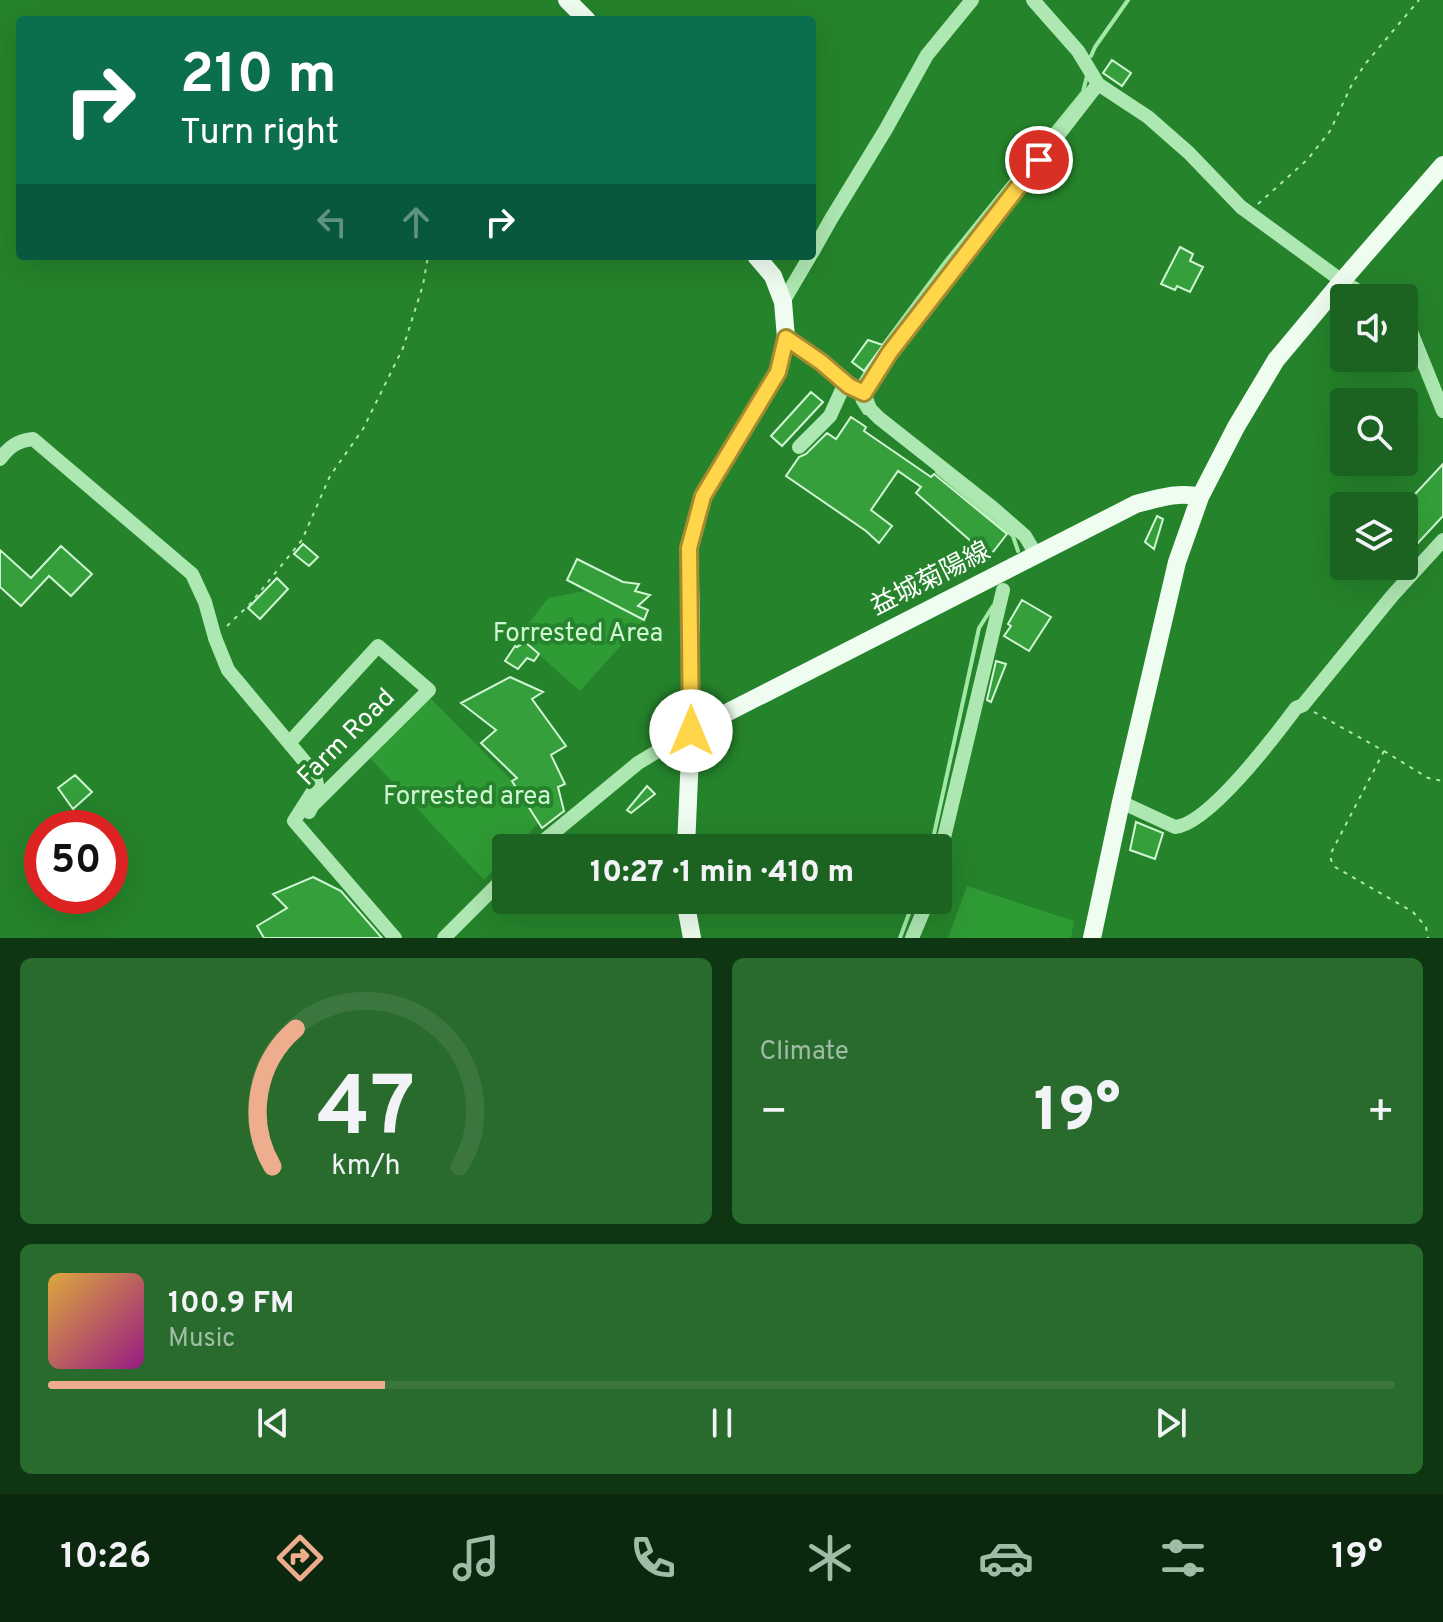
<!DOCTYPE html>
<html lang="en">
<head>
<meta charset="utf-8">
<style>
	body { margin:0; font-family:Overpass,"Noto Sans JP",sans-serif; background:#296b2d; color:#f1f3f6; height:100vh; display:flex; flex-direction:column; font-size:30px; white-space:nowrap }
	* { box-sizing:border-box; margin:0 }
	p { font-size:26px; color:#a0bca5 }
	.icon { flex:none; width:44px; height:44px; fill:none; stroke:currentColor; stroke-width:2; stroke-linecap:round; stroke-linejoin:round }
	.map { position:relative; height:938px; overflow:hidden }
	.drawer { display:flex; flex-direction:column; gap:20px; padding:20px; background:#0f3612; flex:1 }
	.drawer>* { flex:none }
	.top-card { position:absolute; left:16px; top:16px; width:800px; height:244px; border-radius:8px; box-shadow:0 8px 32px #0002; background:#0b6e4f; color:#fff; overflow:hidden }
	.fabs { position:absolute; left:1330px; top:284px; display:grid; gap:16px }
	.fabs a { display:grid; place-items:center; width:88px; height:88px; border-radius:8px; background:#1c6220; box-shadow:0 8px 32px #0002; font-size:40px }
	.speed { position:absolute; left:24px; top:810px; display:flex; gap:16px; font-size:40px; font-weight:700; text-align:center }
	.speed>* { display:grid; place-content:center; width:104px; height:104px; border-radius:50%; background:#1c6220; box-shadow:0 8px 32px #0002; line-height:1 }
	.speed .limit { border:12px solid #d22; background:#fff; color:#111 }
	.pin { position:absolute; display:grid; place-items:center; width:68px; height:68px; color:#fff; margin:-34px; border:4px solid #fff; border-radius:50%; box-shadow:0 2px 8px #0007 }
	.me { position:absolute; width:88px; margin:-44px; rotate:0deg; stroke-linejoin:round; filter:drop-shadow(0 0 6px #0008) }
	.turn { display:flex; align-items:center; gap:28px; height:168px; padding:0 32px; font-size:36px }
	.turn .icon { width:104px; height:104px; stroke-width:2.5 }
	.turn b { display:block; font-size:56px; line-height:68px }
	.lanes { display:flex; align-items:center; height:76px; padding:0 32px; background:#0003; justify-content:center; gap:40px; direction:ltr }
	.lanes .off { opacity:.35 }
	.big { font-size:60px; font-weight:800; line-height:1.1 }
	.drawer .tile { flex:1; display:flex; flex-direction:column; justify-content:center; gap:12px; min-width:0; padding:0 28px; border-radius:12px; background:#296b2d }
	.drawer .dial { align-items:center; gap:0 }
	.dial svg { height:208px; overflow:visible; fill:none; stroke:#3a763e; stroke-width:7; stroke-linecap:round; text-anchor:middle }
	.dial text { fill:#f1f3f6; stroke:none }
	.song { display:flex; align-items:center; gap:24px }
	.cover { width:96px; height:96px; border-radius:12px; background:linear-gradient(135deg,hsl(40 70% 55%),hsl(310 70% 35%)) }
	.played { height:8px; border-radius:4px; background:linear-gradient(90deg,#eead8d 25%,#3a763e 25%) }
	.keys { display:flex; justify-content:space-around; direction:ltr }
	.heat { display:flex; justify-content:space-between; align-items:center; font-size:44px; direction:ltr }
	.drawer .tiles { flex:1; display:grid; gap:20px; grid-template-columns:1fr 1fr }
	.tile:last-child { grid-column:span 2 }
	.trip { position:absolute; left:492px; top:834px; width:460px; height:80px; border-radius:8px; background:#1c6220; box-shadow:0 8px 32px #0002; font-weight:800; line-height:80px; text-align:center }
	.tab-bar { display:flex; height:128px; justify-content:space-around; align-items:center; background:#0b270d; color:#a0bca5 }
	.tab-bar .icon { width:56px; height:56px }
	.tab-bar .selected { color:#eead8d }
	.tab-bar b { font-size:36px; color:#f1f3f6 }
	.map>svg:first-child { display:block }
	.green { fill:#2f9b35 }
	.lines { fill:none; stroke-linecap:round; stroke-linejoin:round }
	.stream { stroke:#a2e8a5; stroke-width:4 }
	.building { fill:#35a03b; stroke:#d1f6d3; stroke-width:2 }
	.path { stroke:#ade7b1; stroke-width:2; stroke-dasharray:4 6; stroke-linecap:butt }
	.minor { stroke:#ade7b1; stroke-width:14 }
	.major { stroke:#effdf1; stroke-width:18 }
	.route-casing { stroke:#a68a30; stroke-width:20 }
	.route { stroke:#ffd54a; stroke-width:14 }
	.labels { text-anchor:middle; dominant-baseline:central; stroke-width:8; stroke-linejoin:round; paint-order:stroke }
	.street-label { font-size:26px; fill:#fff; stroke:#25832b }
	.park-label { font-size:26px; fill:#d1f6d3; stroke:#25832b }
</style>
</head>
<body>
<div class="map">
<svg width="1443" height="938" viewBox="0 0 1443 938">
	<rect width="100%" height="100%" fill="#25832b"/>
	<path class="green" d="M 585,591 L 644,620 L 580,691 L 525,642 L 517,647 L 513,644 L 548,598 Z
		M 428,696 L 546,815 L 515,848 L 506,848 L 506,857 L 484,880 L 369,757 Z
		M 967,886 L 1074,921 L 1071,938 L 948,938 Z"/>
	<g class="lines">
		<path class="stream" d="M 1091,56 L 1095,47 L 1128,0
			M 858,385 L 876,355 L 946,261 L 1083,92 L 1087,76
			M 856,394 L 858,402 L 865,413
			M 937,472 L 1013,536 L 1018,551
			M 931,848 L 979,628 L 993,606
			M 900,938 L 914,900"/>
	</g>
	<path class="building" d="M 1112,60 L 1131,73 L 1122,86 L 1103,73 Z
		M 1180,247 L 1193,254 L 1190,261 L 1203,267 L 1190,292 L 1177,286 L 1175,290 L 1161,284 Z
		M 868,340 L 883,345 L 864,371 L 852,362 Z
		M 811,392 L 823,402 L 782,446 L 771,436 Z
		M 851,417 L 866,427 L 864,431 L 931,477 L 934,474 L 1007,534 L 989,557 L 916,493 L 921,487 L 898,471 L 871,510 L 892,526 L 879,543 L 866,531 L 786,476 L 799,457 L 806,454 L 827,433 L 836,439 Z
		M 1443,464 L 1443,516 L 1404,558 L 1404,506 Z
		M 1157,516 L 1163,519 L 1154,549 L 1145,542 Z
		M 303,544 L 318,557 L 309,566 L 294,554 Z
		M 61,546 L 92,574 L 71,596 L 49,576 L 21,606 L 0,587 L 0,550 L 31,578 Z
		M 577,559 L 623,582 L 639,584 L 635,591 L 650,595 L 638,606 L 648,610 L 644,620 L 567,580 Z
		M 277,578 L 288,589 L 260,619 L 248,608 Z
		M 1022,600 L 1051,617 L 1029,651 L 1004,636 L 1011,626 L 1008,624 Z
		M 525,642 L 539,654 L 534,661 L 527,658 L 518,669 L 505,661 L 515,646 L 517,647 Z
		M 996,661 L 1006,664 L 991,702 L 987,700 Z
		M 510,677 L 543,692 L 532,699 L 566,746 L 551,755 L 565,784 L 558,787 L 564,811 L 542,828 L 512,781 L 517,778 L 481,743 L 496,730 L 461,703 Z
		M 75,775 L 92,792 L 73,809 L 58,788 Z
		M 647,786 L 655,794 L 631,813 L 627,810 Z
		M 1136,822 L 1163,833 L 1155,859 L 1130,850 Z
		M 313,877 L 341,891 L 382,938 L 264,938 L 257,926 L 287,908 L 273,894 Z"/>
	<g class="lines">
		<path class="path" d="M 1258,204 L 1308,159 L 1330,131 L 1353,82 L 1366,63 L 1419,0
			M 227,626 L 250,604 L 302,540 L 330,476 L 363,429 L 403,348 L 423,285 L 428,256
			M 1314,712 L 1384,751 L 1331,853 L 1331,860 L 1335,867 L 1413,912 L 1426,927 L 1428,938
			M 1384,751 L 1428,778 L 1443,781"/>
		<path class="minor" d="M 1033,0 L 1078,51 L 1098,84 L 1148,117 L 1189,153 L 1241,207 L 1342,281 L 1370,298
			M 812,253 L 831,219 L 886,129 L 927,55 L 972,0
			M 783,302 L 810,256
			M 1404,321 L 1407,324 L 1412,334 L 1443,411
			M 786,338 L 821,362 L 849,386 L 864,393 L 870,409 L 879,418 L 993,508 L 1025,536 L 1037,556
			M 864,393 L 890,352 L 1098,84
			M 799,447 L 830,416 L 845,383
			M 0,459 C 10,446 17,441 33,439 L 192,574 L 205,602 L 215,638 L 228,670 L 315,774 L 317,785 L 294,821 L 395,938
			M 289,743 L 378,646 L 429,690 L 312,806 L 309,812
			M 1121,802 L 1175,827 C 1209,824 1275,736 1296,708 L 1303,705 L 1392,596 L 1443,540
			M 535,848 L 638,763 L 691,731
			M 938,863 L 1003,590
			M 444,938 L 506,876
			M 912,938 L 928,900"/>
		<path class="major" d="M 567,0 L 587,20
			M 691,731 L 1136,504 C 1156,499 1179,491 1200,497
			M 686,848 L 691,731 L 691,619 L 689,548 L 703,496 L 778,372 L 786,338 L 783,302 L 773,276 L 756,256
			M 685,900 L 692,938
			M 1092,938 L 1121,802 L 1177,562 L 1200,497 L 1236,427 L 1276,360 L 1342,281 L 1443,165"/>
	</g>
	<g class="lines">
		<g class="route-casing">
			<path id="route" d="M 691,731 L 689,548 L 703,496 L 778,372 L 786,338 L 821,362 L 849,386 L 864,393 L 890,352 L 1039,160"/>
		</g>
		<use href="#route" class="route"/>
	</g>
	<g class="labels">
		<g class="street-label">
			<text transform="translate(931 580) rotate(-27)">益城菊陽線</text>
			<text transform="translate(347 738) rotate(-45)">Farm Road</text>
		</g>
		<g class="park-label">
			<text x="578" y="634">Forrested Area</text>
			<text x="467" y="797">Forrested area</text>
		</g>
	</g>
</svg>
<div class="fabs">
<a><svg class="icon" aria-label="sound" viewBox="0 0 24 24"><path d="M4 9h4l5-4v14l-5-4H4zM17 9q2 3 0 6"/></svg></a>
<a><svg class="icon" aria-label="search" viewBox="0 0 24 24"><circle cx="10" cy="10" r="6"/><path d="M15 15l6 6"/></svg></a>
<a><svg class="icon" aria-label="layers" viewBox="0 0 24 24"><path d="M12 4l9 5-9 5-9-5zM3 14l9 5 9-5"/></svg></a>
</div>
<div class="speed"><div class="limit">50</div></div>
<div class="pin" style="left:1039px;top:160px;background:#d93025"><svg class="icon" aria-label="arrive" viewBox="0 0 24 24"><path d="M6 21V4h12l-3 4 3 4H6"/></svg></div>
<svg class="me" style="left:691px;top:731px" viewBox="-20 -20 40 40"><circle r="19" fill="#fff"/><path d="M0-13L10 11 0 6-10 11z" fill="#ffd54a"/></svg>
<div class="trip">10:27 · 1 min · 410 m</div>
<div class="top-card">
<div class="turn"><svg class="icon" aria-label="right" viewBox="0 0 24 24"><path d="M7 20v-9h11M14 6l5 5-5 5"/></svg><div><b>210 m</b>Turn right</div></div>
<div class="lanes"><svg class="icon off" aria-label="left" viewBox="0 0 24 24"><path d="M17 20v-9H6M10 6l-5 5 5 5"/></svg><svg class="icon off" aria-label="ahead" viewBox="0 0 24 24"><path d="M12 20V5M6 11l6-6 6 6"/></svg><svg class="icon" aria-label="right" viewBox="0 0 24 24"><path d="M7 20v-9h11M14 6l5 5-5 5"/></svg></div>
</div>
</div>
<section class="drawer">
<div class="tiles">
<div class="tile dial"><svg viewBox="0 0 100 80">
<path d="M14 69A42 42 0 1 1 86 69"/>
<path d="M14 69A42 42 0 0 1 23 16" stroke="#eead8d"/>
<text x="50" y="56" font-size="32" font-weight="700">47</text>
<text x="50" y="72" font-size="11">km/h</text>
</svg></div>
<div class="tile"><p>Climate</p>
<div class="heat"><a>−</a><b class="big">19°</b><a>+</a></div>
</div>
<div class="tile">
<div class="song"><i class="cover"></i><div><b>100.9 FM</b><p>Music</p></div></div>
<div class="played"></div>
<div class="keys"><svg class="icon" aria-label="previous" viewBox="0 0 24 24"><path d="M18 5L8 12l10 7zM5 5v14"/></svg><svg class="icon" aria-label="pause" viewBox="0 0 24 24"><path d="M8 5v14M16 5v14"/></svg><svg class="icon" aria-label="next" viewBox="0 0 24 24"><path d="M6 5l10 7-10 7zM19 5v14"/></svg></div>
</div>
</div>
</section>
<nav class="tab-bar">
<b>10:26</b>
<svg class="icon selected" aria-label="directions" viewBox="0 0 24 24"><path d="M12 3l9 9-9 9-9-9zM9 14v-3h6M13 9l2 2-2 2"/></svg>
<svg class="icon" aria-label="music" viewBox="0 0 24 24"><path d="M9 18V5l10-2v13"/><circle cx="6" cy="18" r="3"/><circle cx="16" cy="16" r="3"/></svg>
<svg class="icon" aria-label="phone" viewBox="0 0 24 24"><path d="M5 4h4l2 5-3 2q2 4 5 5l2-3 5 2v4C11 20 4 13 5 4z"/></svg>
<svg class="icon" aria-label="climate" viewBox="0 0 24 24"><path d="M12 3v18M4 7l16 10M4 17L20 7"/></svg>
<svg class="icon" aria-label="car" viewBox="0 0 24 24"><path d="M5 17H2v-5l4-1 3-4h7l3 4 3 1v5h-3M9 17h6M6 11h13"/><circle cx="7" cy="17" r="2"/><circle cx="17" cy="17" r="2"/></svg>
<svg class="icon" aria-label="filters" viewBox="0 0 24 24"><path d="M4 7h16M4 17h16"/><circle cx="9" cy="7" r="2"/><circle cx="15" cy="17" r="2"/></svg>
<b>19°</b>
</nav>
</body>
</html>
